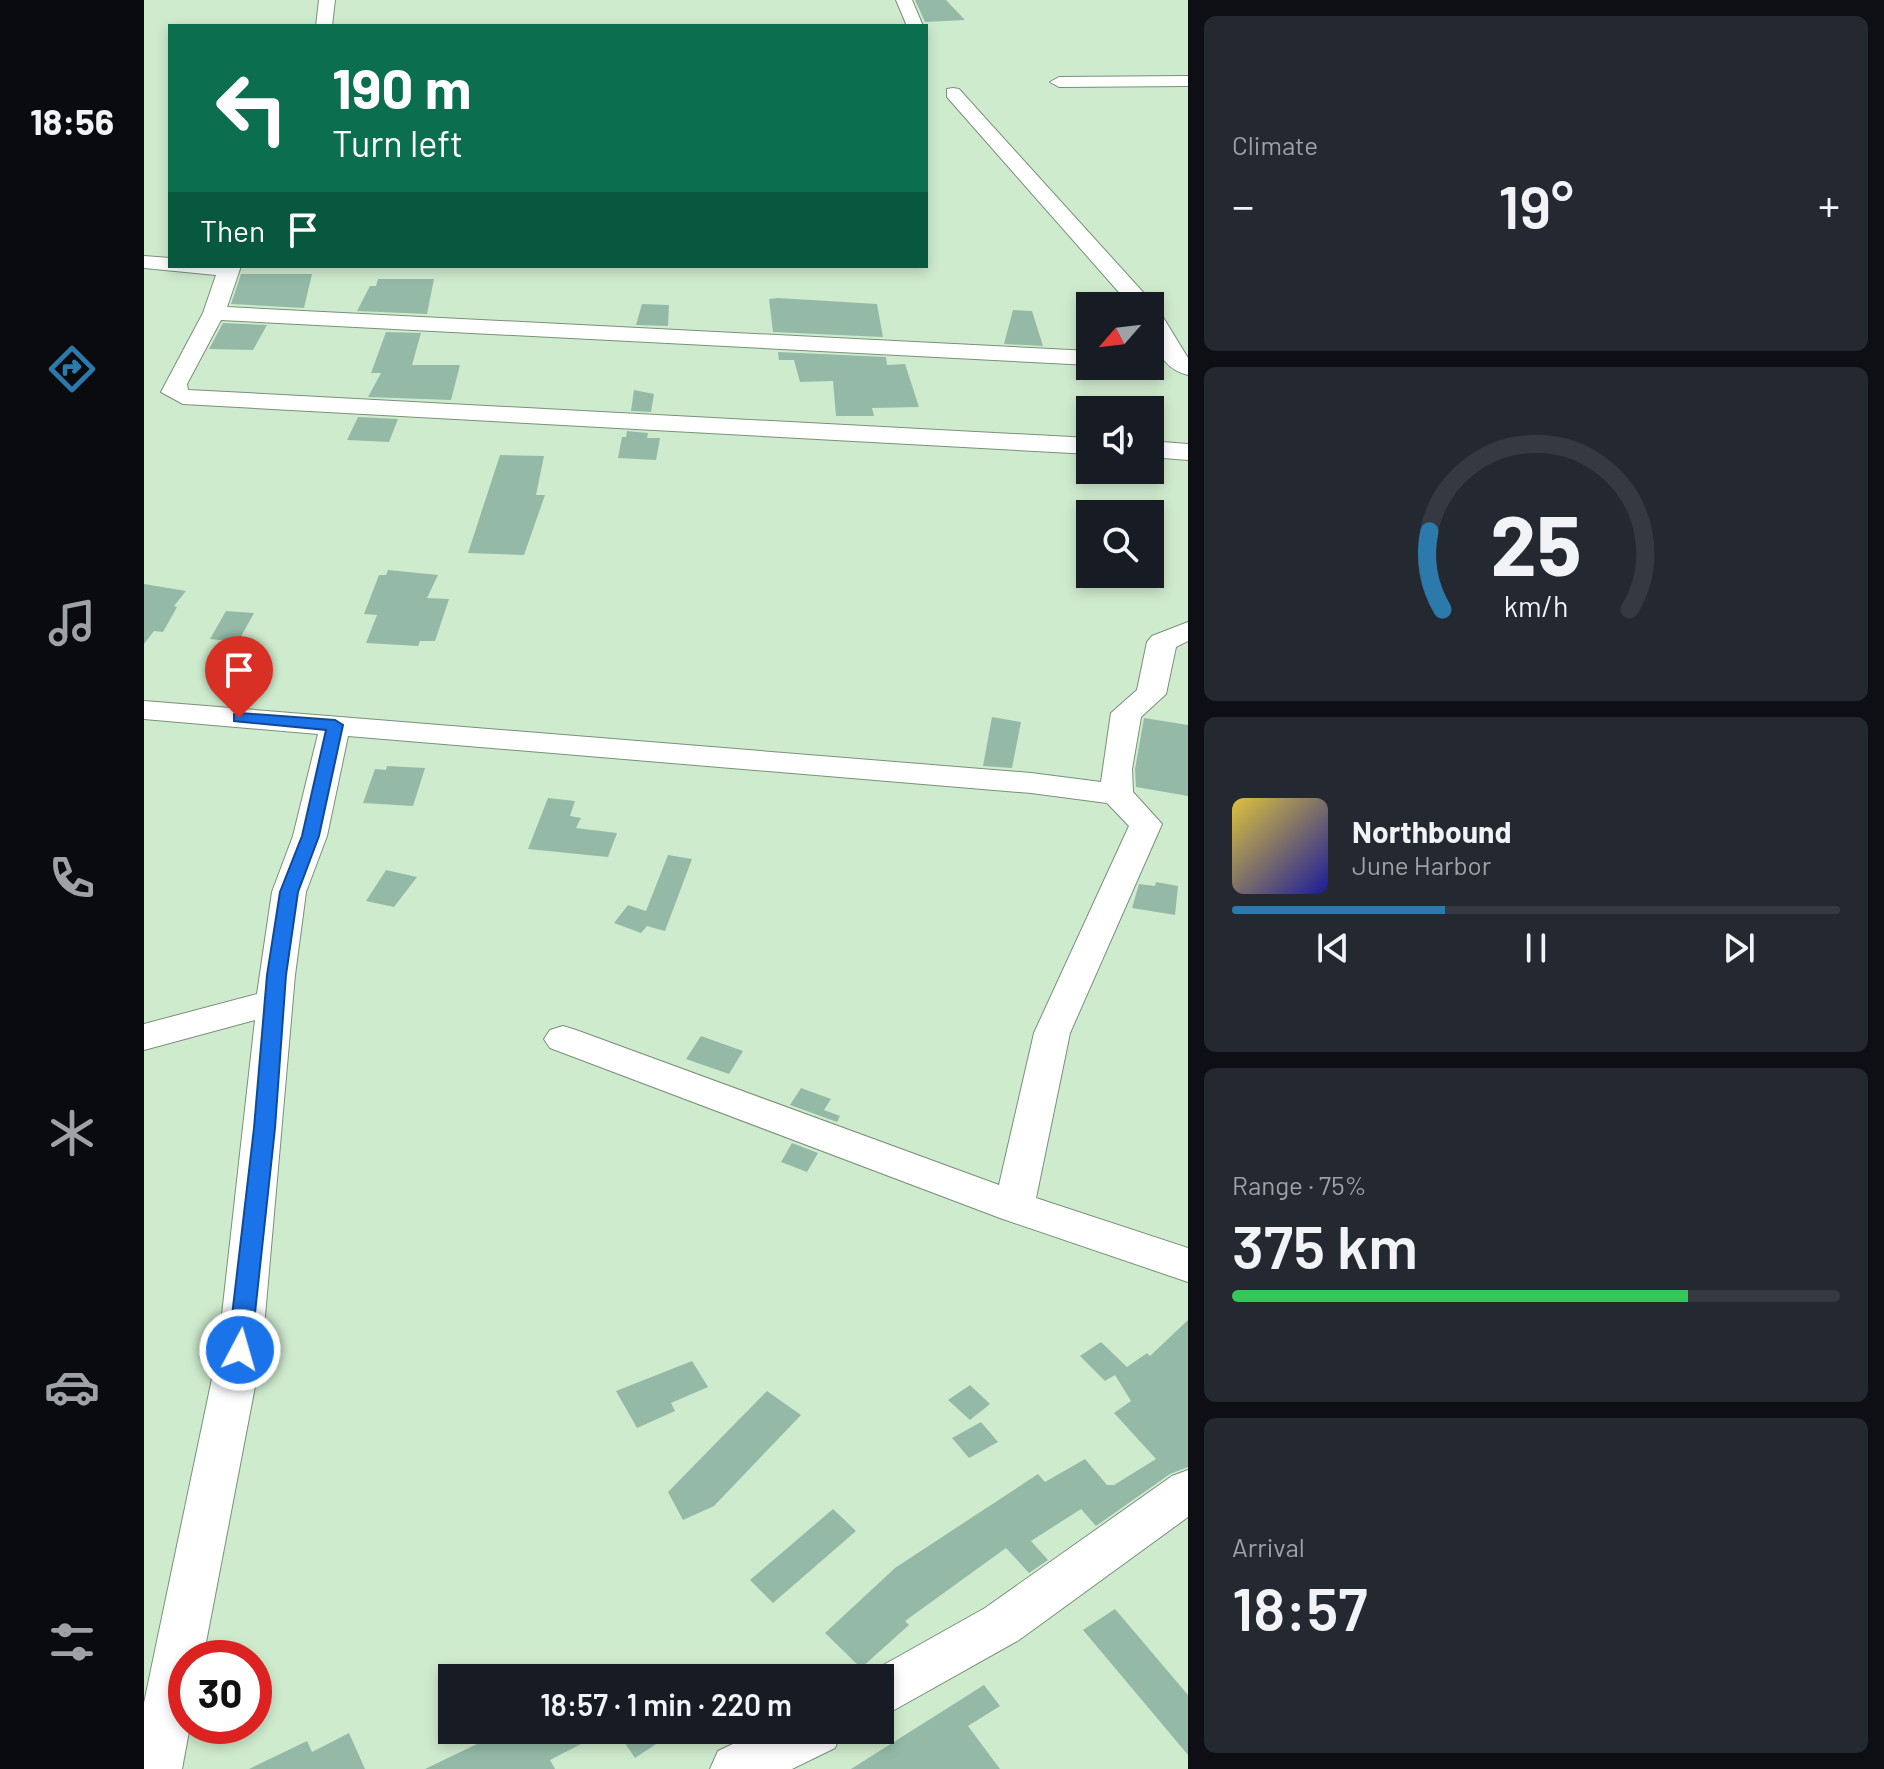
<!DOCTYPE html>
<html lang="en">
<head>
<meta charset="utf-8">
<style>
	body { margin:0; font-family:Barlow,sans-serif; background:#242831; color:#f1f3f6; height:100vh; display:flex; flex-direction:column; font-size:30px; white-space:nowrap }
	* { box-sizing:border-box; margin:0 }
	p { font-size:26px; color:#9ea1a6 }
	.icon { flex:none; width:44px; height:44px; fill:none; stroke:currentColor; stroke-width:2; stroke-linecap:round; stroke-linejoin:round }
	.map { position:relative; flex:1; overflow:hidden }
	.details { display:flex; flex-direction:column; gap:16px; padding:16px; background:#0d0f14; width:696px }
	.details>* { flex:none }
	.guide { position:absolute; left:24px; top:24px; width:760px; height:244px; border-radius:0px; box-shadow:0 4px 12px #0003; background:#0b6e4f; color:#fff; overflow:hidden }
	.needle { width:52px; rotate:242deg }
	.tools { position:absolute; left:932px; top:292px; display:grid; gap:16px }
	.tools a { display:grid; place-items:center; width:88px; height:88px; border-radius:0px; background:#171b24; box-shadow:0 4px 12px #0003; font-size:40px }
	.speed { position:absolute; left:24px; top:1640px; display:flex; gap:16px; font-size:40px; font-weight:700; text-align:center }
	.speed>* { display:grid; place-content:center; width:104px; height:104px; border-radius:50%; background:#171b24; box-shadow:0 4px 12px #0003; line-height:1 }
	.speed .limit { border:12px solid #d22; background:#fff; color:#111 }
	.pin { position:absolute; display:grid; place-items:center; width:68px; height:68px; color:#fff; margin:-82px -34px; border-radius:50% 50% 50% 0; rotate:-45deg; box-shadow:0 0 8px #0007 }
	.pin .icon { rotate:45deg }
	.me { position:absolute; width:88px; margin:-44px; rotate:6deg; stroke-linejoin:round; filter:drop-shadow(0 0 6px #0008) }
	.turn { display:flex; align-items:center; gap:28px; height:168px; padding:0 32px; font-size:36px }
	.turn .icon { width:104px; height:104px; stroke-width:2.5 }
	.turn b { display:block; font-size:56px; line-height:68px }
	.then { display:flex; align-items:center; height:76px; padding:0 32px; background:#0003; gap:16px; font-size:30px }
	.big { font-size:60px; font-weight:600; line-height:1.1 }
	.details .tile { flex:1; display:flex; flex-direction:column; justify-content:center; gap:12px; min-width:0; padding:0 28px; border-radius:12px; background:#242831 }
	.details .dial { align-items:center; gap:0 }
	.dial svg { height:208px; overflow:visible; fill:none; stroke:#363941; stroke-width:7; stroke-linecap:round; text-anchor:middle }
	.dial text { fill:#f1f3f6; stroke:none }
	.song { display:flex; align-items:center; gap:24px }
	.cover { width:96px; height:96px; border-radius:12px; background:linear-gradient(135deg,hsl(50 70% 55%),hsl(240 70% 35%)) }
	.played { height:8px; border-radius:4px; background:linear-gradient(90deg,#2c79ac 35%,#363941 35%) }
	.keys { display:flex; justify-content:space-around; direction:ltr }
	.heat { display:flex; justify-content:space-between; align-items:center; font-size:44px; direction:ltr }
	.charge { height:12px; border-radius:6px; background:linear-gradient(90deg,#34c759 75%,#363941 0) }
	.trip { position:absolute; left:294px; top:1664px; width:456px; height:80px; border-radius:0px; background:#171b24; box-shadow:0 4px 12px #0003; font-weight:600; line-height:80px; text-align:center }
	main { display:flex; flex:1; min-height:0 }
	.menu { display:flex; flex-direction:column; width:144px; justify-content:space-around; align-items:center; background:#090b0e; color:#9ea1a6 }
	.menu .icon { width:56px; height:56px }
	.menu .selected { color:#2c79ac }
	.menu b { font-size:36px; color:#f1f3f6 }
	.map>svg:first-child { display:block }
	.building { fill:#94baa7 }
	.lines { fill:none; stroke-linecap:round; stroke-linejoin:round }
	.street-casing { stroke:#789178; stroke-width:2 }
	.street { fill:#fff; fill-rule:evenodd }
	.route { fill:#1a73e8; stroke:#114b97; stroke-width:2 }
</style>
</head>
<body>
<main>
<nav class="menu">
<b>18:56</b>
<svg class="icon selected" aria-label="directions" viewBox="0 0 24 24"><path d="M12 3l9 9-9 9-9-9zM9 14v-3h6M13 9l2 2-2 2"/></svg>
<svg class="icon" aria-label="music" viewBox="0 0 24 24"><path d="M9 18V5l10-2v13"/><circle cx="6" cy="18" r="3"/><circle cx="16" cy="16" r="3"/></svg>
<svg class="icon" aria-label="phone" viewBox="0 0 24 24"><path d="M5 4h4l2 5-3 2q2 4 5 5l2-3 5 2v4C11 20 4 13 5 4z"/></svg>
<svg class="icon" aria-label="climate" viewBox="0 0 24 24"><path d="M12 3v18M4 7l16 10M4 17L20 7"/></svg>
<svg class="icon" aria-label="car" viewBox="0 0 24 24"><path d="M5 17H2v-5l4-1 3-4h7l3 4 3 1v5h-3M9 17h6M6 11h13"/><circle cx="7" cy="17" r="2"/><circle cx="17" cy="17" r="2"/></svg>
<svg class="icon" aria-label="filters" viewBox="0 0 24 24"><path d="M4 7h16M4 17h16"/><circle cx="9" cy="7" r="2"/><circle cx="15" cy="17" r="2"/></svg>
</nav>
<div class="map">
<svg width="1044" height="1769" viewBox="0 0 1044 1769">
	<rect width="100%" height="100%" fill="#cfebce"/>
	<path class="building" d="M 771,0 L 802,0 L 821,20 L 781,22 Z
		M 97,274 L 168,274 L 160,308 L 87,304 Z
		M 234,279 L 290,279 L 283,314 L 213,311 L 226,286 L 232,286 Z
		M 634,298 L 733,304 L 739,337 L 629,332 L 625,299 Z
		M 498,304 L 525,305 L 524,326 L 492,325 Z
		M 869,310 L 888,311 L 899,346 L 860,344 Z
		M 79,323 L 123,325 L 109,350 L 65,349 Z
		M 242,332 L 277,333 L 268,365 L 316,365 L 307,400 L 224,397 L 237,373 L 227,373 Z
		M 634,352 L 742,357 L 743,365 L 761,364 L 775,407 L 728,408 L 730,416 L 692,416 L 689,381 L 656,382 L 650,360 L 635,360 Z
		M 490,390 L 510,394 L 507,412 L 487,411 Z
		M 214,417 L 254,419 L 245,442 L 203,440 Z
		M 483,431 L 504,433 L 503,438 L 516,438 L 512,460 L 474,458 L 478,437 L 482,437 Z
		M 356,455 L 400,456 L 392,495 L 401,495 L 380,555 L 324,553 Z
		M 244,570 L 294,575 L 283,598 L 305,599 L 291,641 L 276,641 L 274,646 L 222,643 L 233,615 L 220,614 L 235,575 L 242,575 Z
		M 0,584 L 42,591 L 30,606 L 33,607 L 19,632 L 10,631 L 0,644 Z
		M 82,611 L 110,613 L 94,642 L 66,639 Z
		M 848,717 L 877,722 L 868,768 L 839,766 Z
		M 1000,718 L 1044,725 L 1044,796 L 992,787 L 991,769 Z
		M 243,766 L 281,768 L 269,806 L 219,803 L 231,769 L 242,770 Z
		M 404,798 L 431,801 L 426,816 L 437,818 L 432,828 L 473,833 L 464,857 L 384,849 Z
		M 524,855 L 548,859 L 521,931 L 503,926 L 497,933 L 470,923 L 484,905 L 502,911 Z
		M 242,870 L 273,877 L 250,907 L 222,901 Z
		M 1012,882 L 1034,886 L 1031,915 L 988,908 L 995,884 L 1011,886 Z
		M 557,1036 L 599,1051 L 585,1074 L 542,1059 Z
		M 657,1088 L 687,1099 L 680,1110 L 696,1116 L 693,1122 L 646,1105 Z
		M 648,1143 L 674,1153 L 663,1172 L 637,1162 Z
		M 1044,1320 L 1044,1467 L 1026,1474 L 952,1526 L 937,1509 L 887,1541 L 904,1560 L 885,1573 L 862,1548 L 761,1621 L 765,1625 L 717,1668 L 681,1633 L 751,1568 L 894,1474 L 901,1482 L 941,1459 L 963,1485 L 970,1485 L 1012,1459 L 970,1413 L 987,1401 L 971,1375 L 961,1381 L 936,1356 L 957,1342 L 983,1367 L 1003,1353 L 1006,1356 Z
		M 548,1361 L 564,1387 L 527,1403 L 531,1411 L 493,1428 L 472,1391 Z
		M 826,1385 L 846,1404 L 826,1420 L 804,1400 Z
		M 623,1391 L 657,1415 L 570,1506 L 539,1520 L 524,1492 Z
		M 837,1422 L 854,1442 L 825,1458 L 808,1438 Z
		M 689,1509 L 712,1531 L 629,1603 L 606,1580 Z
		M 971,1609 L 1044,1695 L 1044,1755 L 939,1630 Z
		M 840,1685 L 856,1706 L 824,1726 L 856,1769 L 707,1769 Z
		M 362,1730 L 464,1730 L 406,1760 L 411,1769 L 281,1769 Z
		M 472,1730 L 533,1730 L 491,1758 Z
		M 205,1733 L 221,1769 L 105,1769 L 163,1741 L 168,1752 Z"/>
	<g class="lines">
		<g class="street-casing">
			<path id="street" d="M 175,0 L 191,0 L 188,26 L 172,26 Z
				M 752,0 L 768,0 L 779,26 L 763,26 Z
				M 1044,76 L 1044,86 L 915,87 L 906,82 L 915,77 Z
				M 809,88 L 815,89 L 1007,301 L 1009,308 L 1014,309 L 1044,358 L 1044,375 C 1012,367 1006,335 1006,306 L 987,306 L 803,97 L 803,89 Z
				M 0,256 L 26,258 L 26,266 L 97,266 L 83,307 L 946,351 L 946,365 L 77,320 L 43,384 L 44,390 L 946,438 L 946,454 L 39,404 L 17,392 L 59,313 L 72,275 L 0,268 Z
				M 1006,441 L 1044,444 L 1044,460 L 1006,457 Z
				M 1044,622 L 1044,641 L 1032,647 L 1022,694 L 997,717 L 988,769 L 989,792 L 1018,824 L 926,1033 L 892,1198 L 1044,1248 L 1044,1282 L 856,1218 L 406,1048 L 400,1039 L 406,1030 L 419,1026 L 432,1030 L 855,1185 L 890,1033 L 985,826 L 963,803 L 887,793 L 204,736 L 183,836 L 162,892 L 151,975 L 118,1350 L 59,1658 L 42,1658 L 42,1726 L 46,1726 L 38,1769 L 0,1769 L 0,1703 L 74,1350 L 111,1020 L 0,1050 L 0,1024 L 113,994 L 128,892 L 149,836 L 174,734 L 0,719 L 0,701 L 887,773 L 957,782 L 967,713 L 993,690 L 1003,642 L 1008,636 Z
				M 1044,1470 L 1044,1517 L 875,1640 L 736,1718 L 736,1678 L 718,1677 L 841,1608 L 1028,1476 Z
				M 618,1730 L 698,1730 L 691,1748 L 648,1769 L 566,1769 L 574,1751 Z"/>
		</g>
		<use href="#street" class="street"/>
	</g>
	<path class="route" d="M 95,713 L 191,720 L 199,725 L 175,836 L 154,892 L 142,975 L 131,1128 L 107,1350 L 104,1357 L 96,1360 L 88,1357 L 84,1350 L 110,1128 L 123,975 L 136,892 L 158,836 L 182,730 L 90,721 L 90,714 Z"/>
</svg>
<div class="tools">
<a><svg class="needle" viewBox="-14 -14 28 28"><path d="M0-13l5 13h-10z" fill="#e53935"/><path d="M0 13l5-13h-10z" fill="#9ea1a6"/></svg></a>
<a><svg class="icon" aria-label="sound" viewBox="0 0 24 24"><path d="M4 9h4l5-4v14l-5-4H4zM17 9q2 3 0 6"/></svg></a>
<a><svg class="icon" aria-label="search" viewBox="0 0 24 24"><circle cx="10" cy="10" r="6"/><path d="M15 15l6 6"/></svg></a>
</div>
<div class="speed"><div class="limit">30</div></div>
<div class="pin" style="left:95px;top:718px;background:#d93025"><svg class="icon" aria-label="arrive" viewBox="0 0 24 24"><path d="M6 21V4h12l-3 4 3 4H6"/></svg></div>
<svg class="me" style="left:96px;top:1350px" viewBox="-20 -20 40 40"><circle r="17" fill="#1a73e8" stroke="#fff" stroke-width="3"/><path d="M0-11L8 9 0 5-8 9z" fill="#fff"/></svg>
<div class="trip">18:57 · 1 min · 220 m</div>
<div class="guide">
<div class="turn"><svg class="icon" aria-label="left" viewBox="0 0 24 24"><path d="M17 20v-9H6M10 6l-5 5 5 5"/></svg><div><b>190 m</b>Turn left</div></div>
<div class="then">Then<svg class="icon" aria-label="arrive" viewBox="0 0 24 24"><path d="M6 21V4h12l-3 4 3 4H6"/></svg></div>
</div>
</div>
<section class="details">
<div class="tile"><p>Climate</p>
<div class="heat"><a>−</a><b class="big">19°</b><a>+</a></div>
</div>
<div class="tile dial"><svg viewBox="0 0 100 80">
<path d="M14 69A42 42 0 1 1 86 69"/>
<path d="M14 69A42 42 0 0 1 9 39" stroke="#2c79ac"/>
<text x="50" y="56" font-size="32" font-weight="700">25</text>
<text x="50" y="72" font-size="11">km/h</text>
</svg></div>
<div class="tile">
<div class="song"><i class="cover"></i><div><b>Northbound</b><p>June Harbor</p></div></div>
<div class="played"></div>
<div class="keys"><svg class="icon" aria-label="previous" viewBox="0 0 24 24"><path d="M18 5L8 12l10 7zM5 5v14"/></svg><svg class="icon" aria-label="pause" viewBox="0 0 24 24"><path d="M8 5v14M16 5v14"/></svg><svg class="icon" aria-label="next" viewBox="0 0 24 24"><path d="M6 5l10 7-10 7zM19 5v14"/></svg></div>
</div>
<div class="tile"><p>Range · 75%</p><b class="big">375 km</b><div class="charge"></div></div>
<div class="tile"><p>Arrival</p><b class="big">18:57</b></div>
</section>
</main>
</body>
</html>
